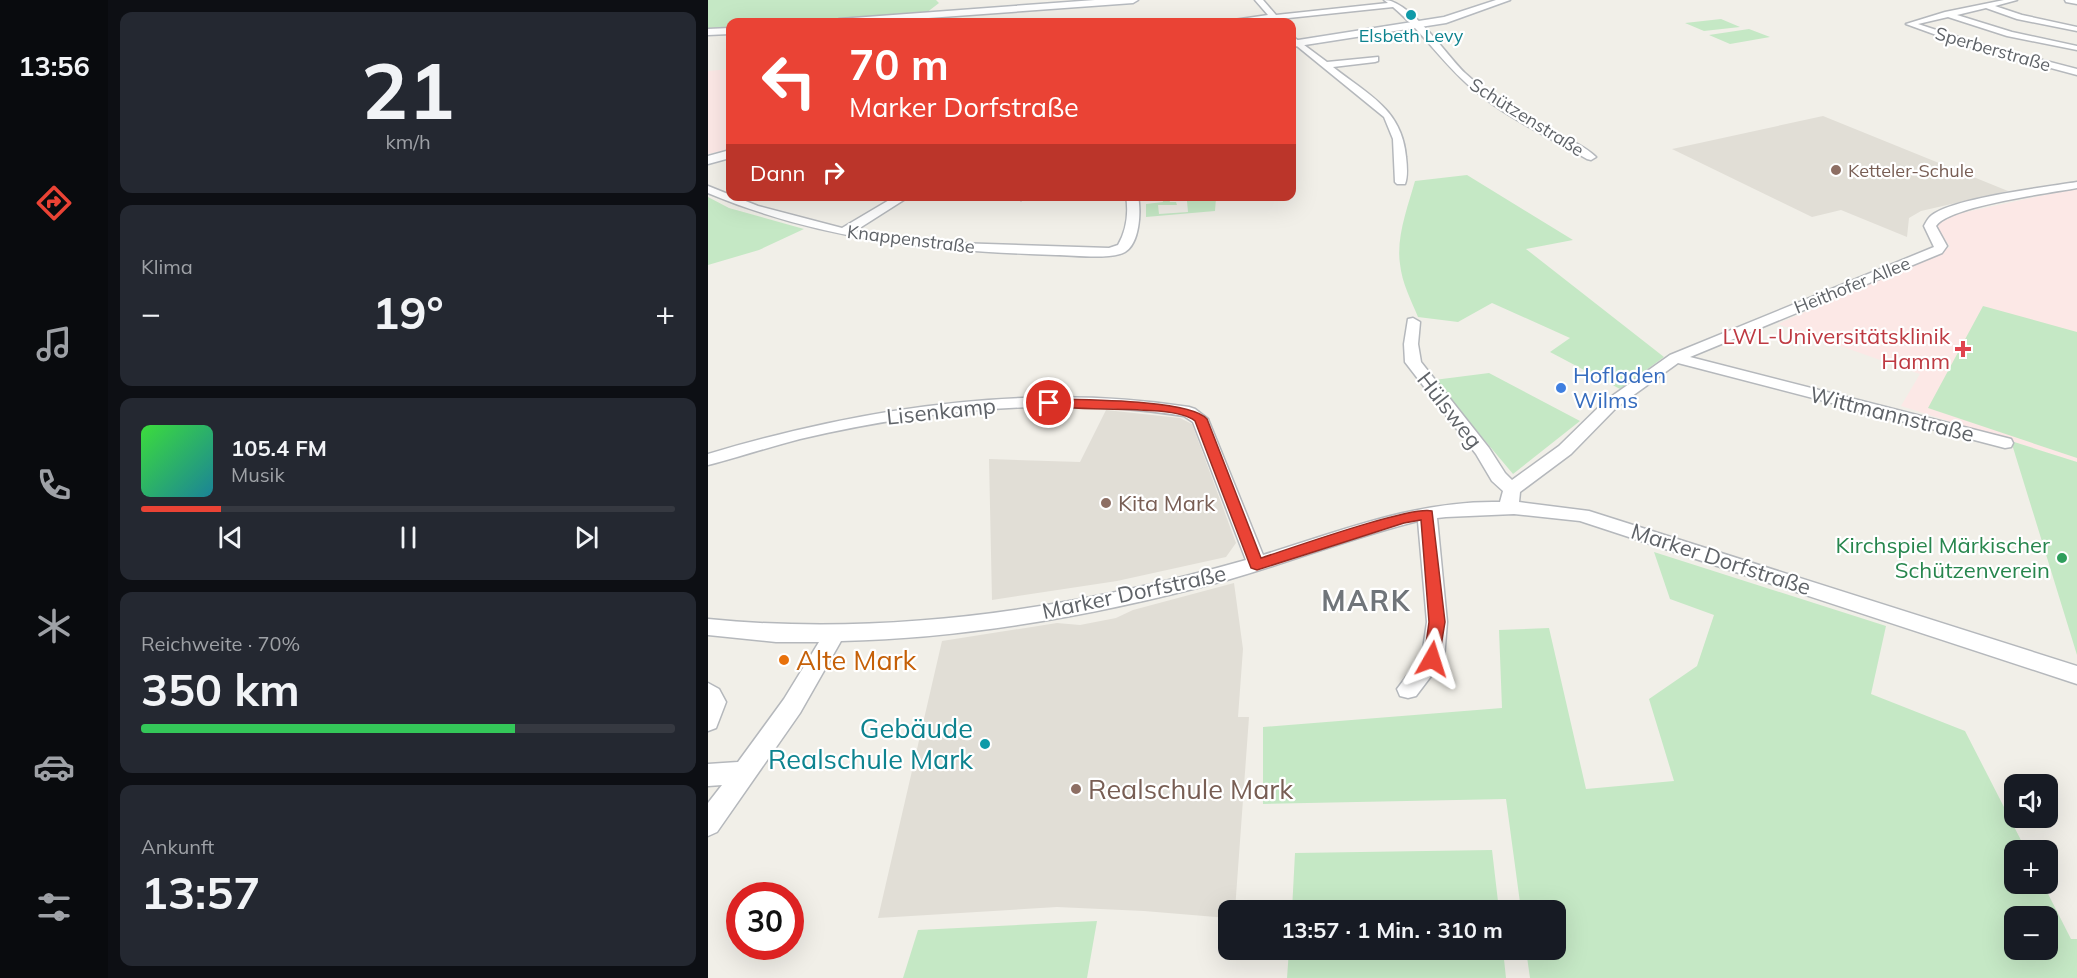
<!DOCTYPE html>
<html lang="de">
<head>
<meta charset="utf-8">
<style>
	body { margin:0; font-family:Mulish,sans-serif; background:#242831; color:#f1f3f6; height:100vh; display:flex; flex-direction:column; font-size:22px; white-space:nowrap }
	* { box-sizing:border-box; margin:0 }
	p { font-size:20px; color:#9ea1a6 }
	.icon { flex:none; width:33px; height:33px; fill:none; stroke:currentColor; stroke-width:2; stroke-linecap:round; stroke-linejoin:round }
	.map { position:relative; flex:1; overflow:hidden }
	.panel { display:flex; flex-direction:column; gap:12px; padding:12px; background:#0d0f14; width:600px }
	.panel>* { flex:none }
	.banner { position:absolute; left:18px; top:18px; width:570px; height:183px; border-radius:12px; box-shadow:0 6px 24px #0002; background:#ea4335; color:#fff; overflow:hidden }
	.buttons { position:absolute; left:1296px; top:774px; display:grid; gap:12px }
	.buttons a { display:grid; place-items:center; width:54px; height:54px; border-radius:12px; background:#171b24; box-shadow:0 6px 24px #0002; font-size:30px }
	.speed { position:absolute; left:18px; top:882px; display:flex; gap:12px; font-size:30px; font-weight:700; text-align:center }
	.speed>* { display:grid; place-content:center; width:78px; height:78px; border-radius:50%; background:#171b24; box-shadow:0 6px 24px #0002; line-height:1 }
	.speed .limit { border:9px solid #d22; background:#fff; color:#111 }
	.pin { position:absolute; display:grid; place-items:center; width:51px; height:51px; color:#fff; margin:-26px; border:3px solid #fff; border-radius:50%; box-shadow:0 2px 6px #0007 }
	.me { position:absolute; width:66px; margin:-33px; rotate:6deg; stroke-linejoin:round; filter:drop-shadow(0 0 4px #0008) }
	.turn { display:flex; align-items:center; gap:21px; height:126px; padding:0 24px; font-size:27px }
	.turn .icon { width:78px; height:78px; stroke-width:2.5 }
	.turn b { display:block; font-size:42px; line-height:51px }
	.then { display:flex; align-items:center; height:57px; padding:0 24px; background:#0003; gap:12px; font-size:22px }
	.big { font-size:45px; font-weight:700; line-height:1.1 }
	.panel .card { flex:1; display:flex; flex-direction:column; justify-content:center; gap:9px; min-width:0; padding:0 21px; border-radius:12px; background:#242831 }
	.panel .dial { align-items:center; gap:0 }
	.dial b { font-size:78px; line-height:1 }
	.song { display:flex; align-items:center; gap:18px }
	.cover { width:72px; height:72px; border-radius:9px; background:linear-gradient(135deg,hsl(120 70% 55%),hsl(190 70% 35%)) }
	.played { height:6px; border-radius:3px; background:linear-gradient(90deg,#ea4335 15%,#363941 15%) }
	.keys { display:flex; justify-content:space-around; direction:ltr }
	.heat { display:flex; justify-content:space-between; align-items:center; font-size:33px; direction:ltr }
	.charge { height:9px; border-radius:4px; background:linear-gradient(90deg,#34c759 70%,#363941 0) }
	.trip { position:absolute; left:510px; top:900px; width:348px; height:60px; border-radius:12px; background:#171b24; box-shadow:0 6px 24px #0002; font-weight:700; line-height:60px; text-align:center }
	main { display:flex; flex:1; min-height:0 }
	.menu { display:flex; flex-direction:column; width:108px; justify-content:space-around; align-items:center; background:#090b0e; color:#9ea1a6 }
	.menu .icon { width:42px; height:42px }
	.menu .current { color:#ea4335 }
	.menu b { font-size:27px; color:#f1f3f6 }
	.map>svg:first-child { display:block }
	.education { fill:#e1ded6 }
	.medical { fill:#fce8e6 }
	.green { fill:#c5e8c5; fill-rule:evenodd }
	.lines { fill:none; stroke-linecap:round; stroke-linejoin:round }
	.street-casing { stroke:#b5b8bc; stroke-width:3 }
	.secondary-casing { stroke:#b6babf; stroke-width:3 }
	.street { fill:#fff; fill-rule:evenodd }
	.secondary { fill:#fff; fill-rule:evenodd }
	.route { fill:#ea4335; stroke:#982c22; stroke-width:1.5 }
	.culture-dot { fill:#0f9aa8; stroke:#fff; stroke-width:2 }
	.education-dot { fill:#8d6e63; stroke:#fff; stroke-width:2 }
	.health-dot { fill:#e0444e; stroke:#fff; stroke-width:2 }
	.shop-dot { fill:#3f7fe0; stroke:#fff; stroke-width:2 }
	.leisure-dot { fill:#2e9e5b; stroke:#fff; stroke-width:2 }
	.food-dot { fill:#e8710a; stroke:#fff; stroke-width:2 }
	.labels { text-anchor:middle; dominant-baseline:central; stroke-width:4.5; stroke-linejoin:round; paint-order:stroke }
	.far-culture-label { font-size:18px; fill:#0d838f; stroke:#fff }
	.far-street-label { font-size:18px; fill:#5f6368; stroke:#fff }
	.far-education-label { font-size:18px; fill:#785e54; stroke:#fff; text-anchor:start }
	.health-label { font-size:22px; fill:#be3a42; stroke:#fff; text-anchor:end }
	.shop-label { font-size:22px; fill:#366cbe; stroke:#fff; text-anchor:start }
	.street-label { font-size:22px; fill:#5f6368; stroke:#fff }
	.education-label { font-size:22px; fill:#785e54; stroke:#fff; text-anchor:start }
	.leisure-label { font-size:22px; fill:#27864d; stroke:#fff; text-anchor:end }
	.near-food-label { font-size:27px; fill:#c56008; stroke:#fff; text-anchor:start }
	.near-culture-label { font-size:27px; fill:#0d838f; stroke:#fff; text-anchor:end }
	.near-education-label { font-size:27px; fill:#785e54; stroke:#fff; text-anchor:start }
	.district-label { font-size:28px; font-weight:bold; letter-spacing:1.5px; fill:#70757a; stroke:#fff }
</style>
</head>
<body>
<main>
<nav class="menu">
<b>13:56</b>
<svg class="icon current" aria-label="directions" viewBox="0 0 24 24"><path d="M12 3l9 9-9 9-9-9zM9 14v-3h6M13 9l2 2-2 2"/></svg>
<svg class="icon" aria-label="music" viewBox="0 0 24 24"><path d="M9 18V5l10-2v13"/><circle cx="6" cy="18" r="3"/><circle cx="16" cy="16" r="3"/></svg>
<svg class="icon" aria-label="phone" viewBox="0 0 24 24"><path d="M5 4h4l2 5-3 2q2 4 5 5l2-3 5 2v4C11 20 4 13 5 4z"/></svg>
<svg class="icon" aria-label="climate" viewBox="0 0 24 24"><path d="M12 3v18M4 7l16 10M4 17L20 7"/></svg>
<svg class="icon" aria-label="car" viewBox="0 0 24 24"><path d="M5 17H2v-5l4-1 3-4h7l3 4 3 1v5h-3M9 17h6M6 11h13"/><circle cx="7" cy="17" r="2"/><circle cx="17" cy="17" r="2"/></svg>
<svg class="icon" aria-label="filters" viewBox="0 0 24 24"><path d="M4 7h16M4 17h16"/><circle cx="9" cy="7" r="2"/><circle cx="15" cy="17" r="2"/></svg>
</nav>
<section class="panel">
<div class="card dial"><b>21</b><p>km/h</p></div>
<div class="card"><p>Klima</p>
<div class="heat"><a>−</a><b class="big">19°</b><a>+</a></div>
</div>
<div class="card">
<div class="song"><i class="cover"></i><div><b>105.4 FM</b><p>Musik</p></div></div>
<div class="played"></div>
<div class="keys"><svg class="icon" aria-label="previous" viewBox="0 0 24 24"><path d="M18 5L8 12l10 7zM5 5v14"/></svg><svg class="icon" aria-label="pause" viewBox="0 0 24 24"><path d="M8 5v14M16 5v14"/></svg><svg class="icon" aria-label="next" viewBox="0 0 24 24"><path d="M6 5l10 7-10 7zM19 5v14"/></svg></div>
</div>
<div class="card"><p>Reichweite · 70%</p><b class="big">350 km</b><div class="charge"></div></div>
<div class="card"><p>Ankunft</p><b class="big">13:57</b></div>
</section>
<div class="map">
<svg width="1369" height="978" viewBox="0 0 1369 978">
	<rect width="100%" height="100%" fill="#f1efe8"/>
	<path class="education" d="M 1115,116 L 1300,191 L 1213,211 L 1201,218 L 1199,237 L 1133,210 L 1104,217 L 964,149 Z
		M 398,410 L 472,418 L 484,424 L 528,543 L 518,557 L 409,581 L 284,600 L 281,459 L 372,462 Z
		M 526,583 L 535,649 L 530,717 L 541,717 L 527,910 L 520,910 L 520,918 L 436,911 L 349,907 L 170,918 L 234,641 L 349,623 L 372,625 L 408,618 L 425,610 Z"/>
	<path class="medical" d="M 22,69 L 22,149 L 0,154 L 0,71 Z
		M 1369,188 L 1369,462 L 1193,406 L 1212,374 L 1070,324 L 1242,247 L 1228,225 L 1249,214 Z"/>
	<path class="green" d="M 0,0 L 228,0 L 231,3 L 218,13 L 83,22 L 22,22 L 22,27 L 0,28 Z
		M 1013,19 L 1032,27 L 996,31 L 977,23 Z
		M 1041,29 L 1062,37 L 1022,44 L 1001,35 Z
		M 759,175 L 865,240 L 818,249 L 956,357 L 912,389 L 842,352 L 862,338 L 784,303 L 750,322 L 710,317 C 703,300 694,283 692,264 C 688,237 700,206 707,181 Z
		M 0,197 L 21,208 L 96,229 L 51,250 L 0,265 Z
		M 454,197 L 460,197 L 462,202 L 468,202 L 469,205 L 450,205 L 451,214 L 480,212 L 479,201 L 508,198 L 507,211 L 438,217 L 438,204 L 455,202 Z
		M 1275,306 L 1369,332 L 1369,458 L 1220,408 Z
		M 781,373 L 872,421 L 805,474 L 726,380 Z
		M 1303,441 L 1369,462 L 1369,655 Z
		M 946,552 L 1178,626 L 1163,694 L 1257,731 L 1318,850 L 1306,850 L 1306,884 L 1335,884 L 1363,939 L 1369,939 L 1369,978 L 822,978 L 818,950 L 848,950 L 848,910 L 813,910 L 798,799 L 555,804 L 555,727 L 794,708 L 791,630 L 841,628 L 878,789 L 966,781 L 941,699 L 989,666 L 1006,615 L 962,599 ZM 1306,916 L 1340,916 L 1340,950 L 1306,950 Z
		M 784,850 L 791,910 L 584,910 L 587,853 Z
		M 389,921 L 379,978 L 195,978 L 210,930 Z
		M 581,950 L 795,950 L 798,978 L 579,978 Z"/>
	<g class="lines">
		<g class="street-casing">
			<path id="street" d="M 547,0 L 555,0 L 568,15 L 680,3 L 676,0 C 702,0 738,55 757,73 C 784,98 817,115 849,133 C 862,140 878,147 888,157 L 883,160 L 879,159 C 841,137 799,118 765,89 C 735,64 716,33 685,7 L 571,19 L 573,22 L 566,22 L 564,19 L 512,22 L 560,15 Z
				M 1296,0 L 1309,0 L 1287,6 L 1314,15 L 1369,27 L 1369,31 L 1309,19 L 1278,8 L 1249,15 L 1304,32 L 1369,46 L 1369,50 L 1299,36 L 1240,17 L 1210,24 L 1262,41 L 1369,69 L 1369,75 L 1256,45 L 1198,24 L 1237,12 Z
				M 1357,0 L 1369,0 L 1369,4 L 1358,2 Z
				M 584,36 L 619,62 L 670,57 L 670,61 L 667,62 L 625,67 C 659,94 694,109 698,157 C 699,166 700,176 697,184 L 689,184 L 687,182 L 685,139 L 676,117 L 584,42 Z
				M 1369,182 L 1369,188 C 1342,193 1241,206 1228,226 L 1239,246 L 1234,253 L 982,357 L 1303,439 L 1305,443 L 1303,447 L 1297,448 L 970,363 L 909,407 L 863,454 L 812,492 L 811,502 L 881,511 L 1369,666 L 1369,684 L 872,521 L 806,514 L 738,517 L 729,518 L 739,622 L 736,659 L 708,696 L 700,698 L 692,696 L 689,689 L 714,656 L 719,622 L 710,521 C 645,537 583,562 519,580 C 394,614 263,638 133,641 L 92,713 L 9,832 L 0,836 L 0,803 L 14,785 L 0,786 L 0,764 L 30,762 L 76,699 L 111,642 L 68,642 L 0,635 L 0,619 C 179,637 365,609 538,560 L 485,422 L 476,416 C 350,396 216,410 92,439 C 61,447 31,457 0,465 L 0,454 C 154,408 320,382 481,407 L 487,409 L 500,419 L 555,555 C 633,531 710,500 792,502 L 795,491 L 784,481 L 768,454 L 697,362 L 696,344 L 700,319 L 705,318 L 712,322 L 710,344 L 713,362 L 781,448 L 797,473 L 804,480 L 851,446 L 897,401 L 962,355 L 1226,247 L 1216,226 C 1218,222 1221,217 1224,215 C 1246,198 1338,187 1369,182 Z
				M 0,186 L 50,206 L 134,228 L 188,196 L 202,196 L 147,231 L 248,243 L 401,248 L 410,245 C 418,231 421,213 418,196 L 430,196 C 433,211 432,243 417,252 C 403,260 365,255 348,255 C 225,251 115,241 0,193 Z
				M 306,196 L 318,196 L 319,197 L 313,200 Z
				M 0,683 L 11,689 L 18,702 L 8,728 L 0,731 Z"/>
		</g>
		<g class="secondary-casing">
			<path id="secondary" d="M 387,0 L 430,0 L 425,3 L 165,22 L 126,22 L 131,19 Z
				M 788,0 L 802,0 L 738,23 L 584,47 L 584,41 L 736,17 Z
				M 22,28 L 22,34 L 0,35 L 0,29 Z
				M 22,150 L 22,158 L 0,164 L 0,156 Z"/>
		</g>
		<use href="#street" class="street"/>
		<use href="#secondary" class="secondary"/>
	</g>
	<path class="route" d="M 341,399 C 371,400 482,399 499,419 L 553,558 C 581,549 704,505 724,511 L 737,622 L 730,664 L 724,666 L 719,664 L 716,659 L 721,622 L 713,520 L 696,523 L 549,570 L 543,568 L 487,421 C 466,403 369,413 337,405 L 335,403 Z"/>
	<g class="culture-dot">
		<circle cx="703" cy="15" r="6"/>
		<circle cx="277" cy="744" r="6"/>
	</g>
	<g class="education-dot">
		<circle cx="1128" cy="170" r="6"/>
		<circle cx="398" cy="503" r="6"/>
		<circle cx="368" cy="789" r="6"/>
	</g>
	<path class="health-dot" d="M1252 340h6v6h6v6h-6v6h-6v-6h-6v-6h6z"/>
	<circle class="shop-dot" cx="853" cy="388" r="6"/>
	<circle class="leisure-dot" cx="1354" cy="558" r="6"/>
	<circle class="food-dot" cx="76" cy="660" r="6"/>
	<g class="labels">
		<g class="far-culture-label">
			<text x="703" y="35">Elsbeth Levy</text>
		</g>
		<g class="far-street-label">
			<text transform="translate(1285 49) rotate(16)">Sperberstraße</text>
			<text transform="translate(819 117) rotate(32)">Schützenstraße</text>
			<text transform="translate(203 239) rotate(7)">Knappenstraße</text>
			<text transform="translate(1144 285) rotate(-22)">Heithofer Allee</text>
		</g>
		<g class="far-education-label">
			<text x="1140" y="170">Ketteler-Schule</text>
		</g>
		<g class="health-label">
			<text x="1242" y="336">LWL-Universitätsklinik<tspan x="1242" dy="25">Hamm</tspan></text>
		</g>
		<g class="shop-label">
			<text x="865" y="375">Hofladen<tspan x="865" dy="25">Wilms</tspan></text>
		</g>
		<g class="street-label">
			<text transform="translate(742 410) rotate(52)">Hülsweg</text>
			<text transform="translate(233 411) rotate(-6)">Lisenkamp</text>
			<text transform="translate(1184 414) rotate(14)">Wittmannstraße</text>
			<text transform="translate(1013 559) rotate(18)">Marker Dorfstraße</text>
			<text transform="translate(426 592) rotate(-12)">Marker Dorfstraße</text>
		</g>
		<g class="education-label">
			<text x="410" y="503">Kita Mark</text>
		</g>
		<g class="leisure-label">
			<text x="1342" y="545">Kirchspiel Märkischer<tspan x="1342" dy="25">Schützenverein</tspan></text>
		</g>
		<g class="near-food-label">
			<text x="88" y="660">Alte Mark</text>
		</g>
		<g class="near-culture-label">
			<text x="265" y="728">Gebäude<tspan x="265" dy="31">Realschule Mark</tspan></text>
		</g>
		<g class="near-education-label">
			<text x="380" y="789">Realschule Mark</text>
		</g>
		<g class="district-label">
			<text x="658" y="600">MARK</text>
		</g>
	</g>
</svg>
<div class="buttons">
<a><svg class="icon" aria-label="sound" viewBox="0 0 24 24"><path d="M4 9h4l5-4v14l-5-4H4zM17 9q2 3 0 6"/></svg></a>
<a>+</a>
<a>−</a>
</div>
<div class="speed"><div class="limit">30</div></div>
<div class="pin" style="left:341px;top:403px;background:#d93025"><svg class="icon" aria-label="arrive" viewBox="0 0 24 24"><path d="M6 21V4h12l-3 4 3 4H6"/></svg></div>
<svg class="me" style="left:724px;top:659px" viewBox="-20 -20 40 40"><path d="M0-17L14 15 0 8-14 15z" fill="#ea4335" stroke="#fff" stroke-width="4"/></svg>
<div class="trip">13:57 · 1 Min. · 310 m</div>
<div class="banner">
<div class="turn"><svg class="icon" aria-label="left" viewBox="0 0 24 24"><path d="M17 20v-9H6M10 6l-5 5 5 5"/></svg><div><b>70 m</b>Marker Dorfstraße</div></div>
<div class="then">Dann<svg class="icon" aria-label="right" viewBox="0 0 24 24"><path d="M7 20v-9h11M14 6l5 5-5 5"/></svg></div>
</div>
</div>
</main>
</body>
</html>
